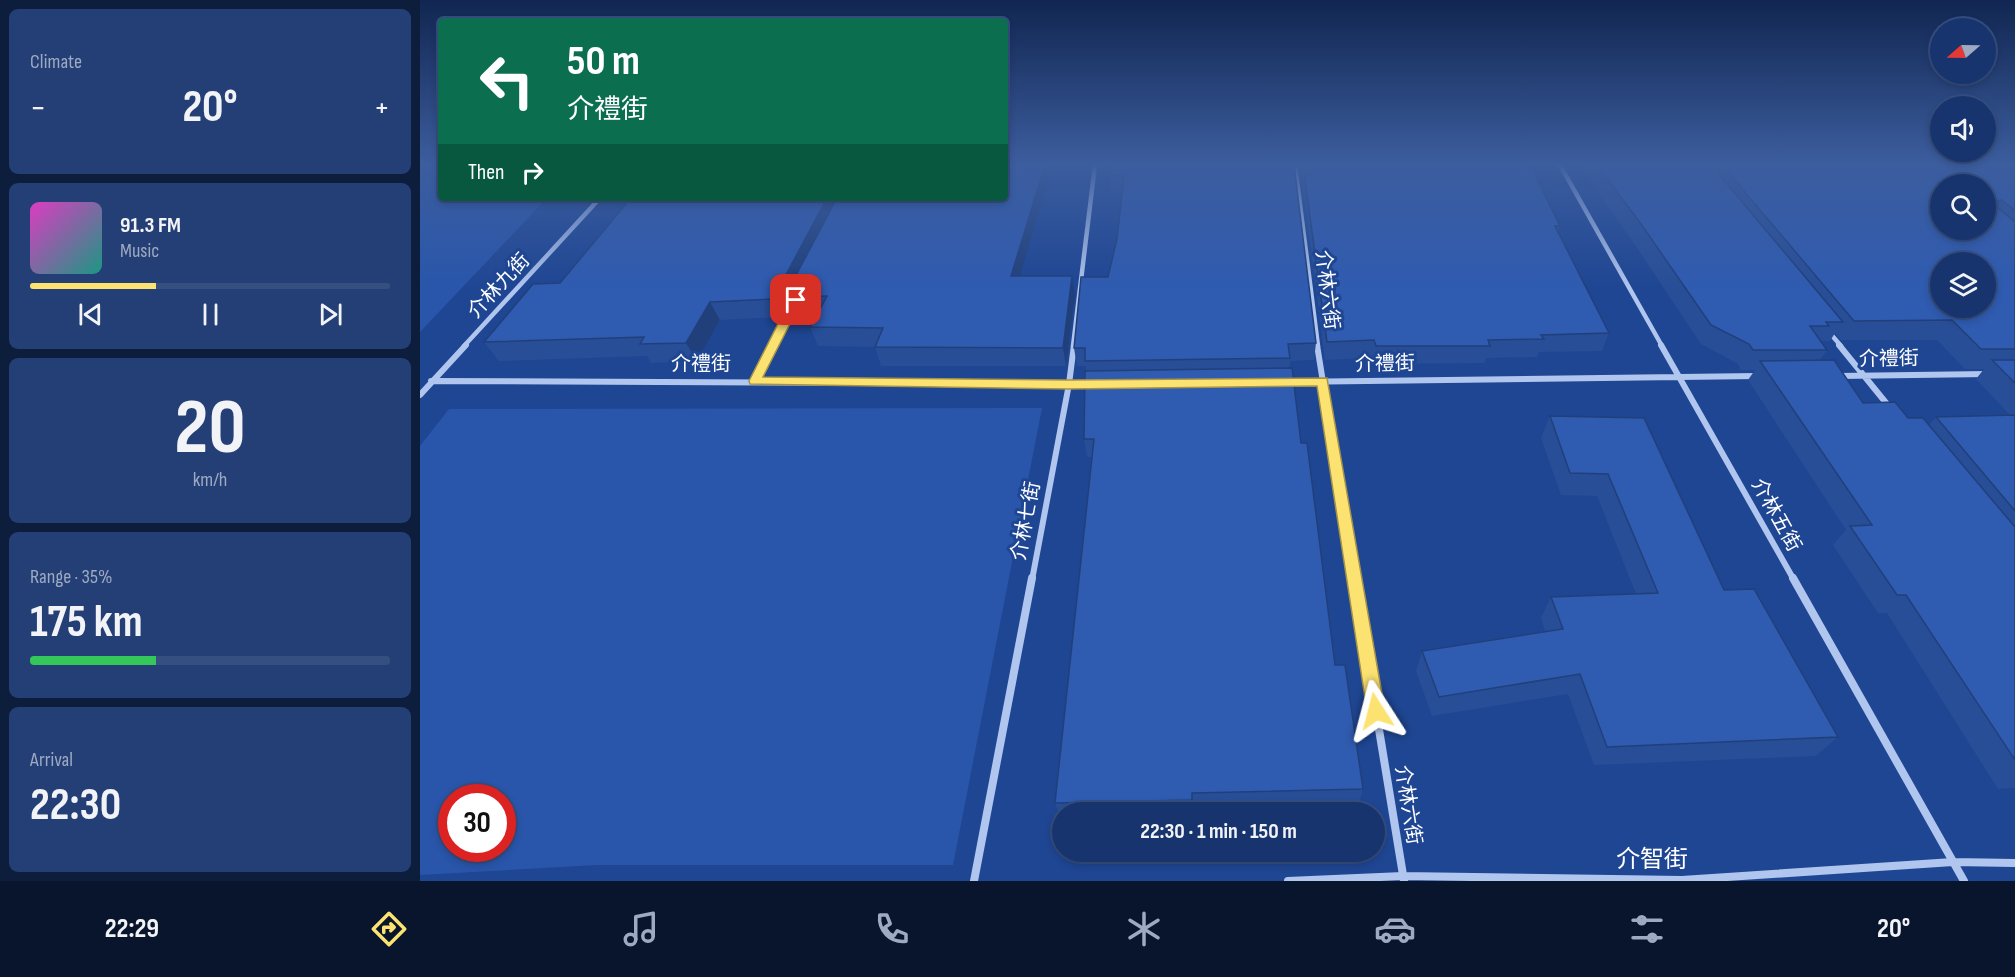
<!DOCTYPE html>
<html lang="en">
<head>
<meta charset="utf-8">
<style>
	body { margin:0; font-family:"Sofia Sans Condensed","Noto Sans TC",sans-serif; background:#243f76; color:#f1f3f6; height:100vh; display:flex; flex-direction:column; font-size:22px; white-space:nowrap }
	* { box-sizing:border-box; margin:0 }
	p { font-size:20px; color:#9eaac2 }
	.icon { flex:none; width:33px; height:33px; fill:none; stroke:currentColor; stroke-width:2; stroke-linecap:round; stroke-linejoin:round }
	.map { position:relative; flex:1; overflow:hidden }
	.drawer { display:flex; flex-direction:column; gap:9px; padding:9px; background:#0d1d3c; width:420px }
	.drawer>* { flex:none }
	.guide { position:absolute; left:18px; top:18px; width:570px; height:183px; border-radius:6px; box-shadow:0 3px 9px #0003,0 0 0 2px #364f81; background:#0b6e4f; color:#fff; overflow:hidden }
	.needle { width:39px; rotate:250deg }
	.tools { position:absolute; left:1510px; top:18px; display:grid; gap:12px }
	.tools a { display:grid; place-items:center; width:66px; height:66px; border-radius:50%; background:#17346e; box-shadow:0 3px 9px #0003,0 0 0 2px #364f81; font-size:30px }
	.speed { position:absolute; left:18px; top:784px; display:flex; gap:12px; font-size:30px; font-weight:700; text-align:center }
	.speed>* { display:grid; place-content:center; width:78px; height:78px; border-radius:50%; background:#17346e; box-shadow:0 3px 9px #0003,0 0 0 2px #364f81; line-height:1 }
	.speed .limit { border:9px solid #d22; background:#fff; color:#111 }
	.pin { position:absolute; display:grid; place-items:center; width:51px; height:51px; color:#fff; margin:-26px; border-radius:12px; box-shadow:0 3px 9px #0006 }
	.me { position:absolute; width:66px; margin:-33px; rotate:351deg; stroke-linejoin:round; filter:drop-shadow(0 0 4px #0008) }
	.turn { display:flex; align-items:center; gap:21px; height:126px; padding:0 30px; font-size:27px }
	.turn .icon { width:78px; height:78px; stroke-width:2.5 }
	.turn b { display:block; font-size:42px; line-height:51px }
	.then { display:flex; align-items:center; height:57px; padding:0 30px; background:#0003; gap:12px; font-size:22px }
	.big { font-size:45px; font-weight:700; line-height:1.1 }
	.drawer .tile { flex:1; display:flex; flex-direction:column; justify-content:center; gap:9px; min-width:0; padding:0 21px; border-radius:9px; background:#243f76 }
	.drawer .dial { align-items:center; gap:0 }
	.dial b { font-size:78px; line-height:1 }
	.song { display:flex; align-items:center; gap:18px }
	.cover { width:72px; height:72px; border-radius:9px; background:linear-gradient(135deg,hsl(310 70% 55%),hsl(170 70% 35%)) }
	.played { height:6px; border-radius:3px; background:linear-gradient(90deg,#fce271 35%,#364f81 35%) }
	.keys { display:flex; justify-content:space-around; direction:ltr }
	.heat { display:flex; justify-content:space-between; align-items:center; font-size:33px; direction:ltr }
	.charge { height:9px; border-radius:4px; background:linear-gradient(90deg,#34c759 35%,#364f81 0) }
	.trip { position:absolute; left:632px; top:802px; width:333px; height:60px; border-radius:30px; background:#17346e; box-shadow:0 3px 9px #0003,0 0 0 2px #364f81; font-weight:700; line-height:60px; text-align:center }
	.dock { display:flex; height:96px; justify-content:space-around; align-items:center; background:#09152c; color:#9eaac2 }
	.dock .icon { width:42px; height:42px }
	.dock .on { color:#fce271 }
	.dock b { font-size:27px; color:#f1f3f6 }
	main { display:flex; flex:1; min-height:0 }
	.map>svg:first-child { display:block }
	.green { fill:#2956ab; fill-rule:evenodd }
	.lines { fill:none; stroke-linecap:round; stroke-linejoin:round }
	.street-far2 { stroke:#b1c6ee; stroke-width:4.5 }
	.street-far1 { stroke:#b1c6ee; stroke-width:6 }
	.street { stroke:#b1c6ee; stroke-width:8 }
	.wall { fill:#284e97; fill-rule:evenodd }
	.shaded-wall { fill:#21407b }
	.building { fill:#2f5bb0; stroke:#21407b; stroke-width:1.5; fill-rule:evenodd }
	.route { fill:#fce271; stroke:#a49349; stroke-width:1.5 }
	.labels { text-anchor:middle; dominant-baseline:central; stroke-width:6; stroke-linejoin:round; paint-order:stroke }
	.street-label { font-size:20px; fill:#fff; stroke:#1f4693 }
	.near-street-label { font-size:24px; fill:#fff; stroke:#1f4693 }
</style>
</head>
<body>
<main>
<section class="drawer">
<div class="tile"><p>Climate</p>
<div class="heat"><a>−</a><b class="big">20°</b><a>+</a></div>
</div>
<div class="tile">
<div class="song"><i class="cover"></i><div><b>91.3 FM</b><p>Music</p></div></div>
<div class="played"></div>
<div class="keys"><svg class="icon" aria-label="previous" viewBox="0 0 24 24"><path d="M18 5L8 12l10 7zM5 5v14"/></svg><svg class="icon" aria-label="pause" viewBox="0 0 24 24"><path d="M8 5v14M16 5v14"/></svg><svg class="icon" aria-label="next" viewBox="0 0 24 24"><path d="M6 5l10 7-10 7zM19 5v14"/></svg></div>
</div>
<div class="tile dial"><b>20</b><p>km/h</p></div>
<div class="tile"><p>Range · 35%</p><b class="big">175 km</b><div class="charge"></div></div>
<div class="tile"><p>Arrival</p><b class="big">22:30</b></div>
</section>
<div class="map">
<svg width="1595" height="881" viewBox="0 0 1595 881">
	<rect width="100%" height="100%" fill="#1f4693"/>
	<path class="green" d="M 0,165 L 21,165 L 21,198 L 127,198 L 0,332 Z
		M 622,408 L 533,865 L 176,865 L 0,875 L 0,446 L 29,409 ZM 32,798 L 82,798 L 82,849 L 32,849 Z"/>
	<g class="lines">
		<path class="street-far2" d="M 875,165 L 898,346
			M 1140,165 L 1242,346
			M 1409,332 L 1421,346
			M 44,346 L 180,198
			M 352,346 L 372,306
			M 653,346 L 675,165"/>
		<path class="street-far1" d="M 897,345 L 935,580
			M 1241,345 L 1374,580
			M 1419,345 L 1471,409
			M 1419,376 L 1568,374
			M 11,381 L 671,384
			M 335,381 L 353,345
			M 867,382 L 1337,376
			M 0,395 L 46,345
			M 612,580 L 649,384 L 654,345"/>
		<path class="street" d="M 934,578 L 984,881
			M 1373,578 L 1544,881
			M 554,881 L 612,578
			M 868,881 L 983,876 L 1262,880 L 1533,862 L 1595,863"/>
	</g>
	<path class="wall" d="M 585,165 L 632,165 L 600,276 L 655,295 L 646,366 L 461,366 L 455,347 L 398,346 L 390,327 L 396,316 L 372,317 L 367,306 L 362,317 L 300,320 L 277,361 L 231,363 L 227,356 L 79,361 L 64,342 L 140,283 L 585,198 Z
		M 692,165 L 896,343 L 894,360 L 870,361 L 869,368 L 915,665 L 943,789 L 939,804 L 773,807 L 773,813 L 642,813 L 642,817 L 640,817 L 635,803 L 672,457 L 667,457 L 664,439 L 666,371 L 666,366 L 657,366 L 654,348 L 688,277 L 697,239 L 702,192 L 691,192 L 689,175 Z
		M 880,165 L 1110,165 L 1140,226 L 1138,232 L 1189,333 L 1182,351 L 1119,352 L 1117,357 L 1066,358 L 1065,363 L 953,364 L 951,358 L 905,360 Z
		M 1158,165 L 1595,165 L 1595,788 L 1578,789 L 1467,613 L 1458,613 L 1413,545 L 1426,530 L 1328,380 L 1335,370 L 1321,370 L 1318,364 L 1281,344 L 1213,242 ZM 1415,333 L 1421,340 L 1517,340 L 1545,369 L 1564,369 L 1556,379 L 1590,415 L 1516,417 L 1509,425 L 1443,403 L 1400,360 L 1407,350 L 1400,341 L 1410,341 Z
		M 1130,416 L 1224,418 L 1304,590 L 1418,737 L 1396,756 L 1174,765 L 1148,694 L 1012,716 L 996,671 L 1002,651 L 1125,631 L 1121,618 L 1131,597 L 1216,594 L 1177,496 L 1141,495 L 1121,438 Z"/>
	<path class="shaded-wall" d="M 625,165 L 632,165 L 595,294 L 591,276 Z
		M 407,198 L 422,198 L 364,298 L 367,306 L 362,317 L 353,299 Z
		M 1582,200 L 1569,219 L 1576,201 Z
		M 652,276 L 655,295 L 646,366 L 643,348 Z
		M 290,302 L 300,320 L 277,361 L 266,343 Z"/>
	<path class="building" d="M 585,165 L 625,165 L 591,276 L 652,276 L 643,348 L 455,347 L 463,328 L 390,327 L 407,296 L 364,298 L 417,198 L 585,198 Z
		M 692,165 L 874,165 L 896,343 L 868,344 L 870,358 L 665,361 L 665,348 L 654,348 L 661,277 L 688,277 L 697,239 L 704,176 L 689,175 Z
		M 883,165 L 1110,165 L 1140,226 L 1135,226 L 1189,333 L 1121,335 L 1124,339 L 1068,340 L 1070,346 L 956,346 L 954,340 L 907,342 Z
		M 1177,165 L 1291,165 L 1423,322 L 1406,322 L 1409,326 L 1390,326 L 1407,350 L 1333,350 L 1329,344 L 1291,325 L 1221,224 Z
		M 1302,165 L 1525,165 L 1531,169 L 1535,170 L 1538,167 L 1538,165 L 1595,165 L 1595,211 L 1582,200 L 1576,201 L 1577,207 L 1595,222 L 1595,349 L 1561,349 L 1532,320 L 1434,321 ZM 1521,184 L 1566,184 L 1566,230 L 1521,230 ZM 1521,262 L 1566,262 L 1566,308 L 1521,308 Z
		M 211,198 L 407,198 L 353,299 L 290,302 L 266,343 L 220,344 L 224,337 L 64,342 L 113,284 L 140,283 Z
		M 1414,360 L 1443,403 L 1475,402 L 1488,418 L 1503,418 L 1595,527 L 1595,760 L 1486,595 L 1477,595 L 1430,526 L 1452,525 L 1340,361 Z
		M 1572,360 L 1595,360 L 1595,383 Z
		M 872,368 L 881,443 L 887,443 L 915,665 L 925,665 L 943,789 L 772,793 L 772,800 L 635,803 L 674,439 L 664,439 L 665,371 Z
		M 1595,415 L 1595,511 L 1516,417 Z
		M 1130,416 L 1224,418 L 1304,590 L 1334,589 L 1418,737 L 1187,747 L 1160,674 L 1019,697 L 1002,651 L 1143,629 L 1131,597 L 1238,593 L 1188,474 L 1150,473 Z"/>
	<linearGradient id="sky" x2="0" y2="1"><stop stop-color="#112651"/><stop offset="0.57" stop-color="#3c5d9e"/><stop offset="1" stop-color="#3c5d9e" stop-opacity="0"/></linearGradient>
	<rect width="1595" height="288" fill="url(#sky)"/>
	<path class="route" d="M 376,296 L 382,300 L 343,377 L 648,380 L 907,378 L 965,711 L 962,717 L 956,719 L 950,717 L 947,711 L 897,386 L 648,389 L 330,384 L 329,381 L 370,300 Z"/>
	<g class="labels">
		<g class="street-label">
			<text transform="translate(79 286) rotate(-47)">介林九街</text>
			<text transform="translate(907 290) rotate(83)">介林六街</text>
			<text transform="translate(1469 359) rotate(-1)">介禮街</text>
			<text x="281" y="364">介禮街</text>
			<text transform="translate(965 364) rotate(-1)">介禮街</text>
			<text transform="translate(1356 515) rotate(61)">介林五街</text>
			<text transform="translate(606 521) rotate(-79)">介林七街</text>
			<text transform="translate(988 805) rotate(81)">介林六街</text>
		</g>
		<g class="near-street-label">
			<text x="1232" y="859">介智街</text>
		</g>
	</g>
</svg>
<div class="tools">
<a><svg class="needle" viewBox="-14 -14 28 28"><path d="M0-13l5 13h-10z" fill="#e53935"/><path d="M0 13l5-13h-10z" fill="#9eaac2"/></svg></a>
<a><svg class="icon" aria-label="sound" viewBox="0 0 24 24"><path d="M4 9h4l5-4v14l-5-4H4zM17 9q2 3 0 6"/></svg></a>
<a><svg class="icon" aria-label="search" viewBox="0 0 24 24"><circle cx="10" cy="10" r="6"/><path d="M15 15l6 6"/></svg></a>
<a><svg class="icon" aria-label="layers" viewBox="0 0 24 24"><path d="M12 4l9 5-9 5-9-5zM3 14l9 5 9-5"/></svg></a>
</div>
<div class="speed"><div class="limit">30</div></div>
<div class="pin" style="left:376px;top:300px;background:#d93025"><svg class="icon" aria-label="arrive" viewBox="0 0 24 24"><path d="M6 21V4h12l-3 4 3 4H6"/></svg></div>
<svg class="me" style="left:956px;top:711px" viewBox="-20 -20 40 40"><path d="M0-17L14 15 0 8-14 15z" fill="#fce271" stroke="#fff" stroke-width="4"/></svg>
<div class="trip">22:30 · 1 min · 150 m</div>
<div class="guide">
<div class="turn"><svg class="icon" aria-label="left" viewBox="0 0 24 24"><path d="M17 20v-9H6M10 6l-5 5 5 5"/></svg><div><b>50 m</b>介禮街</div></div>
<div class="then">Then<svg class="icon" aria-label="right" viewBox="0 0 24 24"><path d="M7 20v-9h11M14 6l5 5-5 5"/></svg></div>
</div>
</div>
</main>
<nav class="dock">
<b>22:29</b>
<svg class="icon on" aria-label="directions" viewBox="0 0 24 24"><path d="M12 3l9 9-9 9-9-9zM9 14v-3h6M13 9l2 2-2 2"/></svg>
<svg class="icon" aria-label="music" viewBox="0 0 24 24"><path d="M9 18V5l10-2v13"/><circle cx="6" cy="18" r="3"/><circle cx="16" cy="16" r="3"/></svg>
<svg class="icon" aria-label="phone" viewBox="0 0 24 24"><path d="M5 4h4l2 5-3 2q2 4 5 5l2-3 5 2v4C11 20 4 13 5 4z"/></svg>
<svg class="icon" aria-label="climate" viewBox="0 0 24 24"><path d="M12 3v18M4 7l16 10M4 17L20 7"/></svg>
<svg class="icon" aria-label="car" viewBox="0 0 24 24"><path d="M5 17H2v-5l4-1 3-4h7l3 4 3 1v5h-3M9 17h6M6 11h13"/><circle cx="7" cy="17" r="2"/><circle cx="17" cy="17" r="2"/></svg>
<svg class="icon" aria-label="filters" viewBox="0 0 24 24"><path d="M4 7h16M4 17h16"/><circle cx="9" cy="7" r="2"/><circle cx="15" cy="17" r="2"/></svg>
<b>20°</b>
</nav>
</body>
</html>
